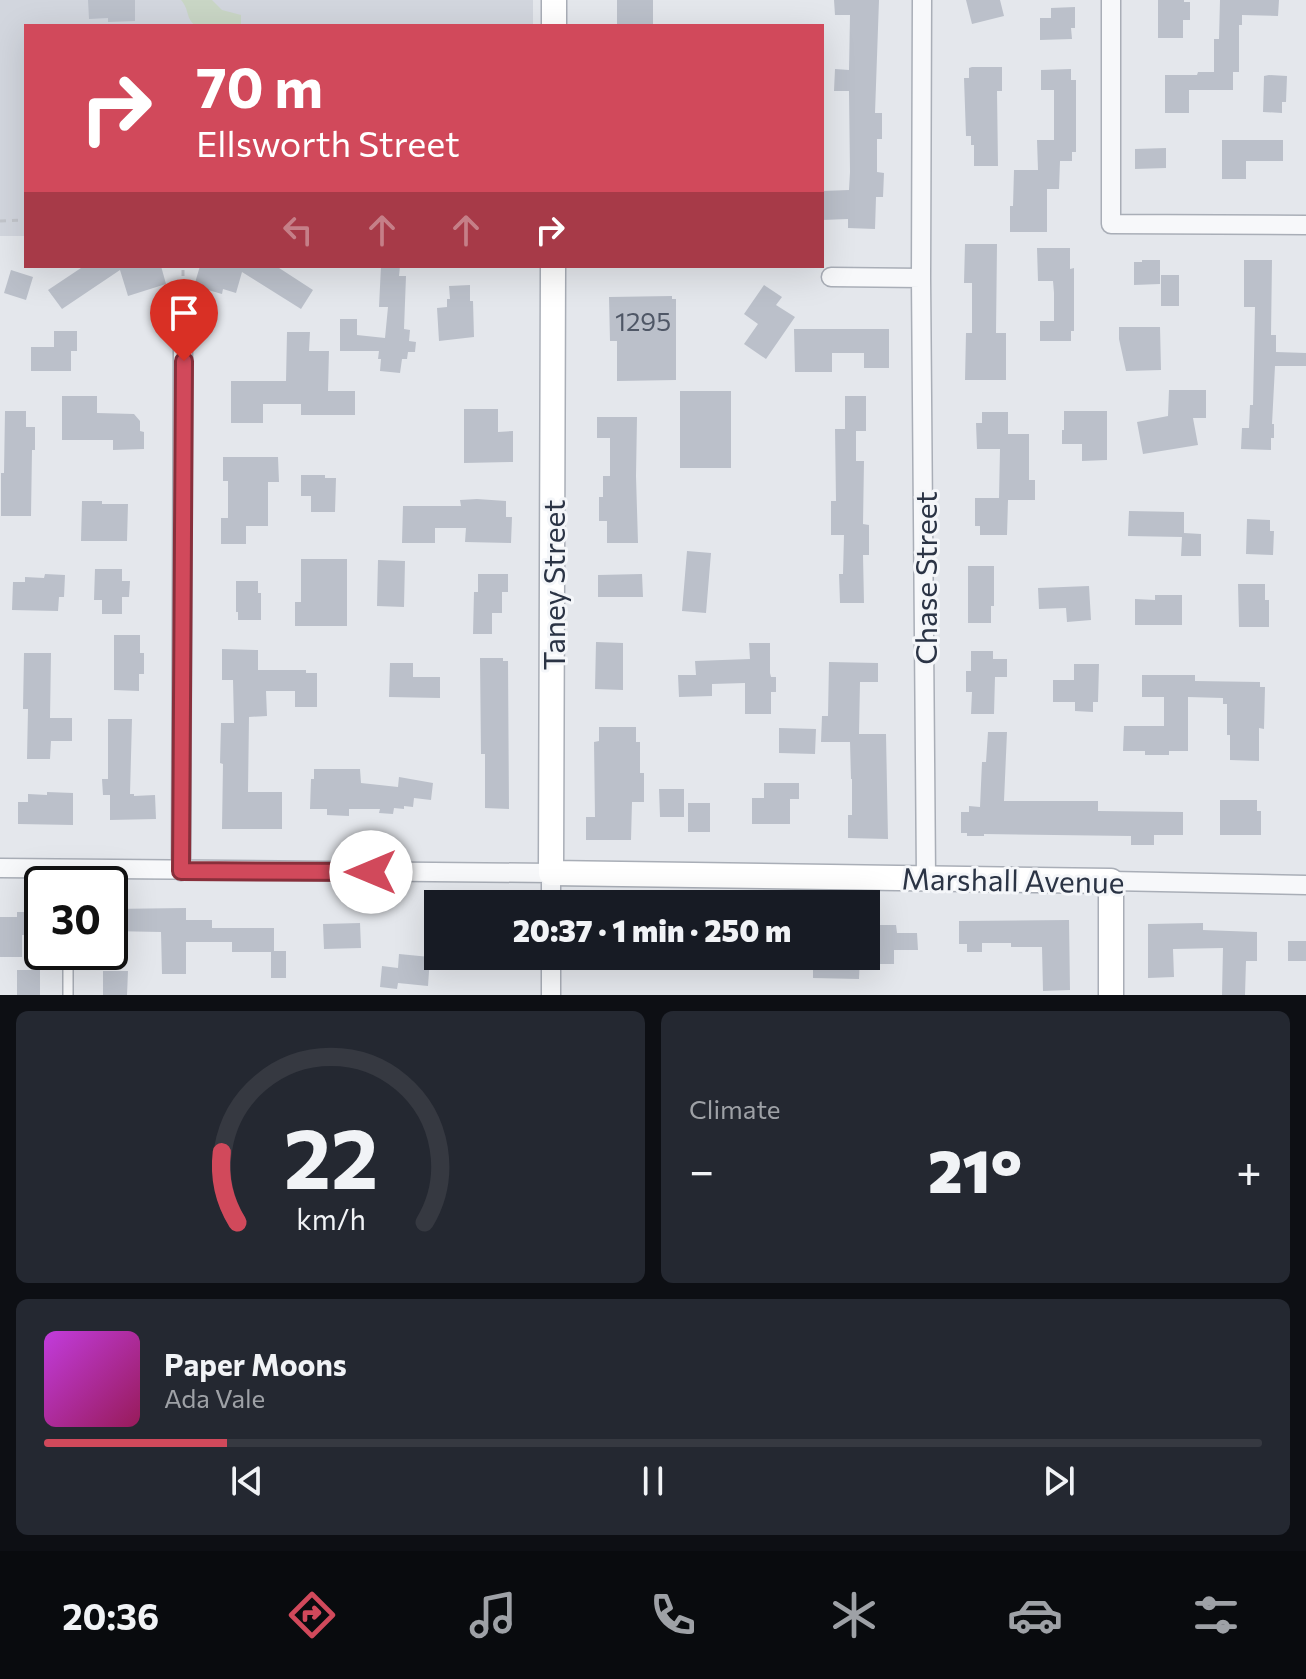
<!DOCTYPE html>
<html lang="en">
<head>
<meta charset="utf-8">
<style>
	body { margin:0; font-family:Commissioner,sans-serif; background:#242831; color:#f1f3f6; height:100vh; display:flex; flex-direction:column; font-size:30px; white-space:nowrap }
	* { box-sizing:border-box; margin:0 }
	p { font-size:26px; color:#9ea1a6 }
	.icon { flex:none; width:44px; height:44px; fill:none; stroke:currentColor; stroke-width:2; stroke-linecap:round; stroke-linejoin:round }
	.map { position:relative; height:995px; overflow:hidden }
	.side { display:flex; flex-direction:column; gap:16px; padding:16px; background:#0d0f14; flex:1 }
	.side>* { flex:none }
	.banner { position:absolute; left:24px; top:24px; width:800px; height:244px; border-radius:0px; box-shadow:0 8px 32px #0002; background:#d1495b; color:#fff; overflow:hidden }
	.speed { position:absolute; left:24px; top:866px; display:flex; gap:16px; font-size:40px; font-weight:700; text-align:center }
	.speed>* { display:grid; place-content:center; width:104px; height:104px; border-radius:50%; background:#171b24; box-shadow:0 8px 32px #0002; line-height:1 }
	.speed .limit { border:4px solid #111; border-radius:12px; background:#fff; color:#111 }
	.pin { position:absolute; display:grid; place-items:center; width:68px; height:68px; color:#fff; margin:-82px -34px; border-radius:50% 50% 50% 0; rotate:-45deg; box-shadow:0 0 8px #0007 }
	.pin .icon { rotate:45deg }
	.me { position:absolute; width:88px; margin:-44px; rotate:270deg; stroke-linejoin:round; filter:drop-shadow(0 0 6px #0008) }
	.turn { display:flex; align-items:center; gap:28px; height:168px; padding:0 40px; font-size:36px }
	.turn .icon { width:104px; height:104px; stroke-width:2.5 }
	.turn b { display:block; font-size:56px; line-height:68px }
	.lanes { display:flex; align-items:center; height:76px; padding:0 40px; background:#0003; justify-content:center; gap:40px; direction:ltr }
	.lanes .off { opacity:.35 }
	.big { font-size:60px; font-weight:800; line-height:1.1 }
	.side .tile { flex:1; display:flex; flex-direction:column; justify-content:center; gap:12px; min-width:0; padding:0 28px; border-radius:12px; background:#242831 }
	.side .dial { align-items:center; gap:0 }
	.dial svg { height:208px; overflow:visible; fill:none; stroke:#363941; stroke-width:7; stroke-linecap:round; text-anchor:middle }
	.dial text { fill:#f1f3f6; stroke:none }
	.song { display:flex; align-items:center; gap:24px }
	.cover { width:96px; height:96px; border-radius:12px; background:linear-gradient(135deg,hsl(290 70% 55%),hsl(330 70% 35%)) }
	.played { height:8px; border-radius:4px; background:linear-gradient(90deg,#d1495b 15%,#363941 15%) }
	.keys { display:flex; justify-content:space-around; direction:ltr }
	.heat { display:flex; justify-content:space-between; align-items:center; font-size:44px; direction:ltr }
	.side .tiles { flex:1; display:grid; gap:16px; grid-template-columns:1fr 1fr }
	.tile:last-child { grid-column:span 2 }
	.trip { position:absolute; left:424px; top:890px; width:456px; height:80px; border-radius:0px; background:#171b24; box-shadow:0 8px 32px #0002; font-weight:800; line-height:80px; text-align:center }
	.tab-bar { display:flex; height:128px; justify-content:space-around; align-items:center; background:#090b0e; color:#9ea1a6 }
	.tab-bar .icon { width:56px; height:56px }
	.tab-bar .on { color:#d1495b }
	.tab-bar b { font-size:36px; color:#f1f3f6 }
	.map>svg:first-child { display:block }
	.built { fill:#d2d6de }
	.green { fill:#c9d6c5 }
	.building { fill:#bbc0ca }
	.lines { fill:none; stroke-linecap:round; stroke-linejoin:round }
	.lane-casing { stroke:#a9aeb7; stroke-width:12 }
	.street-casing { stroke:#a9aeb7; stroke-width:21 }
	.secondary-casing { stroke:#a9aeb7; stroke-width:27 }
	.path { stroke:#c2c5cb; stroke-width:3; stroke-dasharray:6 6; stroke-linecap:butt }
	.lane { stroke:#f7f8fa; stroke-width:9 }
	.street { stroke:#f7f8fa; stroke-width:18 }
	.secondary { stroke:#fff; stroke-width:24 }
	.route-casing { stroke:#882f3b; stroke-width:20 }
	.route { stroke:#d1495b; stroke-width:14 }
	.labels { text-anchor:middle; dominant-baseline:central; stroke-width:6; stroke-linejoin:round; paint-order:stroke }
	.number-label { font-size:26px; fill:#4f5766 }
	.street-label { font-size:30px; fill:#2b3445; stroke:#f4f6f9 }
</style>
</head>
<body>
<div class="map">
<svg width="1306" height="995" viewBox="0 0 1306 995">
	<rect width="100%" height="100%" fill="#e4e7ec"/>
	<path class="built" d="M 0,0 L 533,0 L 533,26 L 26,26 L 26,236 L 0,236 Z"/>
	<path class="green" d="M 181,0 L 212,0 L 222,10 L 241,15 L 241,26 L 196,26 C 185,18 190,10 181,0 Z"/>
	<path class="building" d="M 88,0 L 135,0 L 135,21 L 108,22 L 108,18 L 89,19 Z
		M 617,0 L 653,0 L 653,26 L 617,26 Z
		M 834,0 L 879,0 L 875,113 L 882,113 L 882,139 L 877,139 L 877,172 L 884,173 L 883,197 L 876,197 L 875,229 L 848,228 L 848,219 L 822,220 L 822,191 L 849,190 L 850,172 L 849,91 L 834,91 L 835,69 L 849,70 L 850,15 L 835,15 Z
		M 966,0 L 1000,0 L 1004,16 L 972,24 Z
		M 1158,0 L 1184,0 L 1184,2 L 1190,2 L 1190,20 L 1183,20 L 1183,38 L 1158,38 Z
		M 1220,0 L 1279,0 L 1278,16 L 1242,15 L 1242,25 L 1239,25 L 1239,72 L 1233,72 L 1233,90 L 1189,90 L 1189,113 L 1165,113 L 1165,75 L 1197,75 L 1198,72 L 1214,72 L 1214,39 L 1219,39 Z
		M 1075,7 L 1075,28 L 1071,28 L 1072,39 L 1040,40 L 1040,18 L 1051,18 L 1051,8 Z
		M 972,67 L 1002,67 L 1002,91 L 997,91 L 998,166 L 974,166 L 974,145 L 971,145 L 971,136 L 966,136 L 964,78 L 969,78 L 969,68 Z
		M 1071,69 L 1071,80 L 1076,80 L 1076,152 L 1072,152 L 1072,161 L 1060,161 L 1059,189 L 1047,189 L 1047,232 L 1010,232 L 1010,206 L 1013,206 L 1014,170 L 1038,170 L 1037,140 L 1054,140 L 1054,90 L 1041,90 L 1041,70 Z
		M 1269,75 L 1287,76 L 1286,102 L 1282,102 L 1282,113 L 1263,112 L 1264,76 Z
		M 1222,140 L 1283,140 L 1283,161 L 1246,161 L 1246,179 L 1222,179 Z
		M 1166,148 L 1166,168 L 1135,169 L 1135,149 Z
		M 965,244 L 997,244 L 996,333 L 1006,333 L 1006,380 L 965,380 L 966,333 L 972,333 L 972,283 L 964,283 Z
		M 1037,248 L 1070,248 L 1070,269 L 1074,268 L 1074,331 L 1071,331 L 1071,341 L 1040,341 L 1040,321 L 1054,321 L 1054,293 L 1053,281 L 1038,281 Z
		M 1142,260 L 1160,260 L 1160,284 L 1134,285 L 1134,262 L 1142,262 Z
		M 1244,260 L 1272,260 L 1271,335 L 1276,335 L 1276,352 L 1306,353 L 1306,366 L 1275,366 L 1272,424 L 1274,424 L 1274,438 L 1271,438 L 1271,450 L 1241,449 L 1242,428 L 1249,428 L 1250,405 L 1253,405 L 1255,307 L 1244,307 Z
		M 84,266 L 161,266 L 166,284 L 128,296 L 120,270 L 62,309 L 48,290 Z
		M 200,266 L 276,266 L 313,290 L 301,309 L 242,272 L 236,293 L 223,289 L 222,294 L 194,286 Z
		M 381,266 L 400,266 L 399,276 L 406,276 L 404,329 L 410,330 L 409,341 L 416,342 L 415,352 L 408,352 L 407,359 L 402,359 L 400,373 L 380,371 L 381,359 L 378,359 L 379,351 L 340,351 L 340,319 L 357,319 L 357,335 L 385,338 L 388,307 L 379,307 Z
		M 11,270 L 33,277 L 26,300 L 4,293 Z
		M 1161,275 L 1179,275 L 1179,306 L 1161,306 Z
		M 470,285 L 470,301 L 473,301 L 474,337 L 439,341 L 437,308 L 447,307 L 447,299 L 450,299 L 449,286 Z
		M 764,285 L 782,297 L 776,305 L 795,317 L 766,359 L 744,344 L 758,324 L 744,314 Z
		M 672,296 L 672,299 L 676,299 L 676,380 L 617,381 L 617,341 L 610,341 L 609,297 Z
		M 1119,327 L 1160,327 L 1161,370 L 1126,371 L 1119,339 Z
		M 794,329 L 889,329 L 889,368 L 864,368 L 864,353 L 832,353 L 832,372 L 795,372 Z
		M 54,331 L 77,331 L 77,351 L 71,351 L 71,371 L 31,371 L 31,347 L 54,347 Z
		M 287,332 L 310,332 L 309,351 L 329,351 L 328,391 L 355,391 L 355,415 L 301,415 L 301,404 L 263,404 L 263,423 L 231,423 L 231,381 L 286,381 Z
		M 1169,390 L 1206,390 L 1206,418 L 1193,418 L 1198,445 L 1143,454 L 1137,422 L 1168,416 Z
		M 680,391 L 731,391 L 731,468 L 680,468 Z
		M 62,396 L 97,396 L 97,413 L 134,414 L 140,421 L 140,431 L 144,432 L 144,449 L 113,450 L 113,440 L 62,440 Z
		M 845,396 L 866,396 L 866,431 L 856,431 L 856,461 L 864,461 L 863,524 L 869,525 L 869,555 L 863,555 L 864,603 L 840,603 L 839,574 L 843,574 L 844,535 L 831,535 L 831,501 L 836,501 L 835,429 L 845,429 Z
		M 464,409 L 498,409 L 498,432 L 513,431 L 513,462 L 464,463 Z
		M 5,411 L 26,411 L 26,427 L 35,427 L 35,450 L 32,450 L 31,516 L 1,516 L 1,473 L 4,473 Z
		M 1064,411 L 1107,411 L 1107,460 L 1082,461 L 1082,444 L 1062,444 L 1062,430 L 1064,430 Z
		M 982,412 L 1008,412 L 1008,434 L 1029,434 L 1029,480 L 1035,480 L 1035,500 L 1008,500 L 1007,535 L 980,535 L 980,526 L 975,526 L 975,498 L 999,498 L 1000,449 L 977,449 L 976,423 L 982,423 Z
		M 597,417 L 637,417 L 636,476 L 638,543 L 607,543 L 607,521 L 599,521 L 599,497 L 603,497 L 603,476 L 610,476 L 610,438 L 597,438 Z
		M 223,457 L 278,457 L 279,482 L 268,482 L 268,526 L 246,526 L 246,544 L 221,544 L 221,518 L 228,518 L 228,481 L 223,481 Z
		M 301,475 L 325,475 L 325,478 L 336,478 L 335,512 L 311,512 L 311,496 L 301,496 Z
		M 477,499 L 506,501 L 506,517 L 512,517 L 511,543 L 465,542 L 466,528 L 435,528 L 435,543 L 402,543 L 403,506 L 461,506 L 460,500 Z
		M 82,501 L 102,501 L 102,504 L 128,504 L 127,541 L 81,541 Z
		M 1129,511 L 1184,512 L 1184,533 L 1201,534 L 1201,556 L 1181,556 L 1182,537 L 1128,536 Z
		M 1247,519 L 1270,520 L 1270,531 L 1274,531 L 1273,555 L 1246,554 Z
		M 687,551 L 711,553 L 706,613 L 682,611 Z
		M 301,559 L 347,559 L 347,626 L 295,626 L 295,602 L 301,602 Z
		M 378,560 L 405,561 L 404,607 L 377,606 Z
		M 968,566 L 994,566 L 994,606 L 991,606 L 991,623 L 968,623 Z
		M 95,569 L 122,569 L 122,581 L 130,581 L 129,597 L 122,597 L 122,614 L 102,614 L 102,600 L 94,600 Z
		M 45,574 L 65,575 L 64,597 L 59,597 L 58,611 L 12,610 L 13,582 L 25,582 L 25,577 L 44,578 Z
		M 478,574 L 508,574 L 508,592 L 502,592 L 502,613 L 492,613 L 492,634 L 473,634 L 474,592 L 478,592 Z
		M 642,574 L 643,597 L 598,597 L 598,575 Z
		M 236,581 L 258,581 L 258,593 L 261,593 L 261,620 L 238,620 L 238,612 L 236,612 Z
		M 1238,584 L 1265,584 L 1265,600 L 1269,600 L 1269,627 L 1239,627 Z
		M 1089,586 L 1091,620 L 1067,622 L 1066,608 L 1039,609 L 1038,588 Z
		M 1155,595 L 1182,595 L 1182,625 L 1135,625 L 1135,599 L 1155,600 Z
		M 114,635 L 140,635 L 140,653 L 144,653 L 144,674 L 139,674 L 139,691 L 114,690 Z
		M 596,642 L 623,643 L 623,690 L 595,689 Z
		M 749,643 L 770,643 L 770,673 L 771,677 L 776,677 L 776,692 L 771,692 L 771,714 L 745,714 L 745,683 L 712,684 L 712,696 L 679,697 L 678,675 L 696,675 L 695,661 L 750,659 Z
		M 222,649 L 258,650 L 258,670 L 306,670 L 306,673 L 317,673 L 317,707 L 295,707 L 295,691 L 266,691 L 267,716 L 249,717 L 248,792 L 282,792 L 282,829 L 222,829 L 223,764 L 220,763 L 221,723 L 234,723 L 233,680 L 222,680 Z
		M 971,651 L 993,651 L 993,659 L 1007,659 L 1007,677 L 995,677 L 994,714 L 971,714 L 972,692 L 966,692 L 966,671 L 971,671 Z
		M 24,653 L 51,653 L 50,718 L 72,718 L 72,741 L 51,741 L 50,759 L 27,759 L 28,709 L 23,709 Z
		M 480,658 L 503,658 L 503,661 L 508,661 L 509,809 L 485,808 L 485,754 L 481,754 Z
		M 829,662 L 878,663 L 878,682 L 860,682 L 859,734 L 886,734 L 888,839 L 848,838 L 848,815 L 852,815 L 852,779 L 851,779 L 850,742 L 821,742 L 822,716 L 828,716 Z
		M 390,663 L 413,663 L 413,677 L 440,677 L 440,698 L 389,697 Z
		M 1074,664 L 1099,664 L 1098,702 L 1093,702 L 1093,712 L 1075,711 L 1075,702 L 1053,702 L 1053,680 L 1074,680 Z
		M 1142,675 L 1195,675 L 1195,681 L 1260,682 L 1260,687 L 1265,687 L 1264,729 L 1259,728 L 1259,761 L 1230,760 L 1230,735 L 1227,735 L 1227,704 L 1223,704 L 1223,698 L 1188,697 L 1188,751 L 1169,751 L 1169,755 L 1145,755 L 1145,751 L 1123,751 L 1124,726 L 1164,726 L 1164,697 L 1142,697 Z
		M 108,719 L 132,719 L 130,794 L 134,794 L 134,796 L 155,795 L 156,819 L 110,820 L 110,795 L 103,795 L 102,779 L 108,779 Z
		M 599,727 L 636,727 L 636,742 L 640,742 L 640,773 L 644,773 L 644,802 L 632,802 L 631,840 L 586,840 L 586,817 L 595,817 L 594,742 L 599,741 Z
		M 779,728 L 816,729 L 815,754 L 779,753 Z
		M 988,732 L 1007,732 L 1004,801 L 1098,801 L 1098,811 L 1183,812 L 1183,835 L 1154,835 L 1154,845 L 1131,845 L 1131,836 L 984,834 L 984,836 L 967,836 L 967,833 L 961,833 L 961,812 L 969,812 L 969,806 L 980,807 L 982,762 L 986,762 Z
		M 314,769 L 360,769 L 361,783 L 398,787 L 399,777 L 433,783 L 431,800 L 414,798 L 413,807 L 404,806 L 404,809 L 394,808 L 393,814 L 379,813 L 380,809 L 349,809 L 349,816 L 327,815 L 327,809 L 310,809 L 311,779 L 314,779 Z
		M 764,783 L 799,783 L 799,799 L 790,799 L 790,824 L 752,824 L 752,798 L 764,798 Z
		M 659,789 L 684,789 L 684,817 L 660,817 Z
		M 47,792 L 73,793 L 73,825 L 18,824 L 18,802 L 28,802 L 28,794 L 47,795 Z
		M 1220,800 L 1257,800 L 1257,811 L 1261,811 L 1261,835 L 1220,835 Z
		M 688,803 L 710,803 L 710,832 L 688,832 Z
		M 186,908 L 186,920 L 212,920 L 212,928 L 274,928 L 274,951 L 286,951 L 286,978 L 271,978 L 271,952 L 232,952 L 232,942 L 186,942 L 186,974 L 162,974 L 161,932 L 110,931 L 110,909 Z
		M 17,912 L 42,912 L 42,935 L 22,935 L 22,957 L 0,957 L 0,917 L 17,917 Z
		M 1069,920 L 1070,990 L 1043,991 L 1042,947 L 1011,947 L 1011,943 L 982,943 L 982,952 L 967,952 L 967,944 L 959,944 L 959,921 Z
		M 360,923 L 361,948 L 324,949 L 323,924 Z
		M 1203,923 L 1203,930 L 1257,932 L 1257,961 L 1246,961 L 1245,995 L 1222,995 L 1223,948 L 1173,949 L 1174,977 L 1148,978 L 1148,924 Z
		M 878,925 L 896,925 L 897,933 L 917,933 L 918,950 L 894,950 L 894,964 L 879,964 Z
		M 1288,941 L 1306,941 L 1306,961 L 1288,961 Z
		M 399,954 L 430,957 L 428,986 L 398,983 L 397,989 L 380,987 L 382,966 L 398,968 Z
		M 813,956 L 860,956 L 859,979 L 813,978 Z
		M 17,970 L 40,970 L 40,995 L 17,995 Z
		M 103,971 L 128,971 L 127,995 L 103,995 Z"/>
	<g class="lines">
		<g class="lane-casing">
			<path id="lane" d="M 68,952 L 68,995"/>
		</g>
		<g class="street-casing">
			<path id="street" d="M 922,0 L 921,278 L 926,877
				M 1111,0 L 1111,224 L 1306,225
				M 831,277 L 921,278
				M 0,868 L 551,873 L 551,904
				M 181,871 L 183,340
				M 1111,881 L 1306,885
				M 551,956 L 551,995"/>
		</g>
		<g class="secondary-casing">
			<path id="secondary" d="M 554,26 L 554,0
				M 553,266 L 551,873 L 1111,881 L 1111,995"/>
		</g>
		<path class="path" d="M 0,221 L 26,220
			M 183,324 L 183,266"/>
		<use href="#lane" class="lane"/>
		<use href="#street" class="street"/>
		<use href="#secondary" class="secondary"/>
	</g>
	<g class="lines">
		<g class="route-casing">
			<path id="route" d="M 184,361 L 181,871 L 371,872"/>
		</g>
		<use href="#route" class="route"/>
	</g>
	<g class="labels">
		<g class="number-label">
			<text x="643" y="320">1295</text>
		</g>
		<g class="street-label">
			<text transform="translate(924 578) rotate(-90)">Chase Street</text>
			<text transform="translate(552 585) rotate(-90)">Taney Street</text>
			<text transform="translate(1013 879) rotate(1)">Marshall Avenue</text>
		</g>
	</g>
</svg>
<div class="speed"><div class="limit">30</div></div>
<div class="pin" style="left:184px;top:361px;background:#d93025"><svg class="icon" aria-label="arrive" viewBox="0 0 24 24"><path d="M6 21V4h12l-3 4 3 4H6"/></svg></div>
<svg class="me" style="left:371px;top:872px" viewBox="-20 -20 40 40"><circle r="19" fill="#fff"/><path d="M0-13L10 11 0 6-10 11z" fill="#d1495b"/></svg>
<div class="trip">20:37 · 1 min · 250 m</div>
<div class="banner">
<div class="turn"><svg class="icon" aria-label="right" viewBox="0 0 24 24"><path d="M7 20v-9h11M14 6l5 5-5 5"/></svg><div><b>70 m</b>Ellsworth Street</div></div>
<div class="lanes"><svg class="icon off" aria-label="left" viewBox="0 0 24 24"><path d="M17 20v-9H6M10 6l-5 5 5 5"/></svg><svg class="icon off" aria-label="ahead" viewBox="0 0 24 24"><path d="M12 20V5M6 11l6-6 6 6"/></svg><svg class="icon off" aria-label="ahead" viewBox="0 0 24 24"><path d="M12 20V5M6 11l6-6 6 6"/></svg><svg class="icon" aria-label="right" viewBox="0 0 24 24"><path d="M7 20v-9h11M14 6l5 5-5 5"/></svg></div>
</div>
</div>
<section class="side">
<div class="tiles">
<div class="tile dial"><svg viewBox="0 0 100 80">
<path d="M14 69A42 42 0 1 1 86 69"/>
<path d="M14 69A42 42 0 0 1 8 42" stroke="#d1495b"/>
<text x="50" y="56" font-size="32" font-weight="700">22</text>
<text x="50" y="72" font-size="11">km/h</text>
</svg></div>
<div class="tile"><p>Climate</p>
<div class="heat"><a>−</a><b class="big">21°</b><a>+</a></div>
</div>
<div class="tile">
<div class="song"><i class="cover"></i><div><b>Paper Moons</b><p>Ada Vale</p></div></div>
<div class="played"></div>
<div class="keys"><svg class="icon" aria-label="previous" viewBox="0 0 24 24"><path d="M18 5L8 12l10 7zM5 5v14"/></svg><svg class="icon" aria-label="pause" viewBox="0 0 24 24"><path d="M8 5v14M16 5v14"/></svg><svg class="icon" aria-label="next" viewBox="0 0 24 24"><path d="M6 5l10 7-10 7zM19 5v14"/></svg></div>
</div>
</div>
</section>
<nav class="tab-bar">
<b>20:36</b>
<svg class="icon on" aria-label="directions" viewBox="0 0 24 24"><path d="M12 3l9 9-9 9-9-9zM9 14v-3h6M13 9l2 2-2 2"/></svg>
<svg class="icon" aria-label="music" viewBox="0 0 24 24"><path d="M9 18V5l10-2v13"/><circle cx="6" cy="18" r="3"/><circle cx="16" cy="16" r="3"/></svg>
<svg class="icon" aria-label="phone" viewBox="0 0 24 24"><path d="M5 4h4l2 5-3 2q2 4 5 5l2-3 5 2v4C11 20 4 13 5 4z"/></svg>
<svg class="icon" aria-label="climate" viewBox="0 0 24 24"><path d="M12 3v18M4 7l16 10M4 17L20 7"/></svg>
<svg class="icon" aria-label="car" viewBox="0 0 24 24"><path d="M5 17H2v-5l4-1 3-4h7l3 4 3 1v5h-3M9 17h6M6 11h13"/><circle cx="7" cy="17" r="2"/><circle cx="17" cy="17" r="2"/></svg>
<svg class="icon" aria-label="filters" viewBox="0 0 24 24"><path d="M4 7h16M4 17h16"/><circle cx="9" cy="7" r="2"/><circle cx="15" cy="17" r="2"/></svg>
</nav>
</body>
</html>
